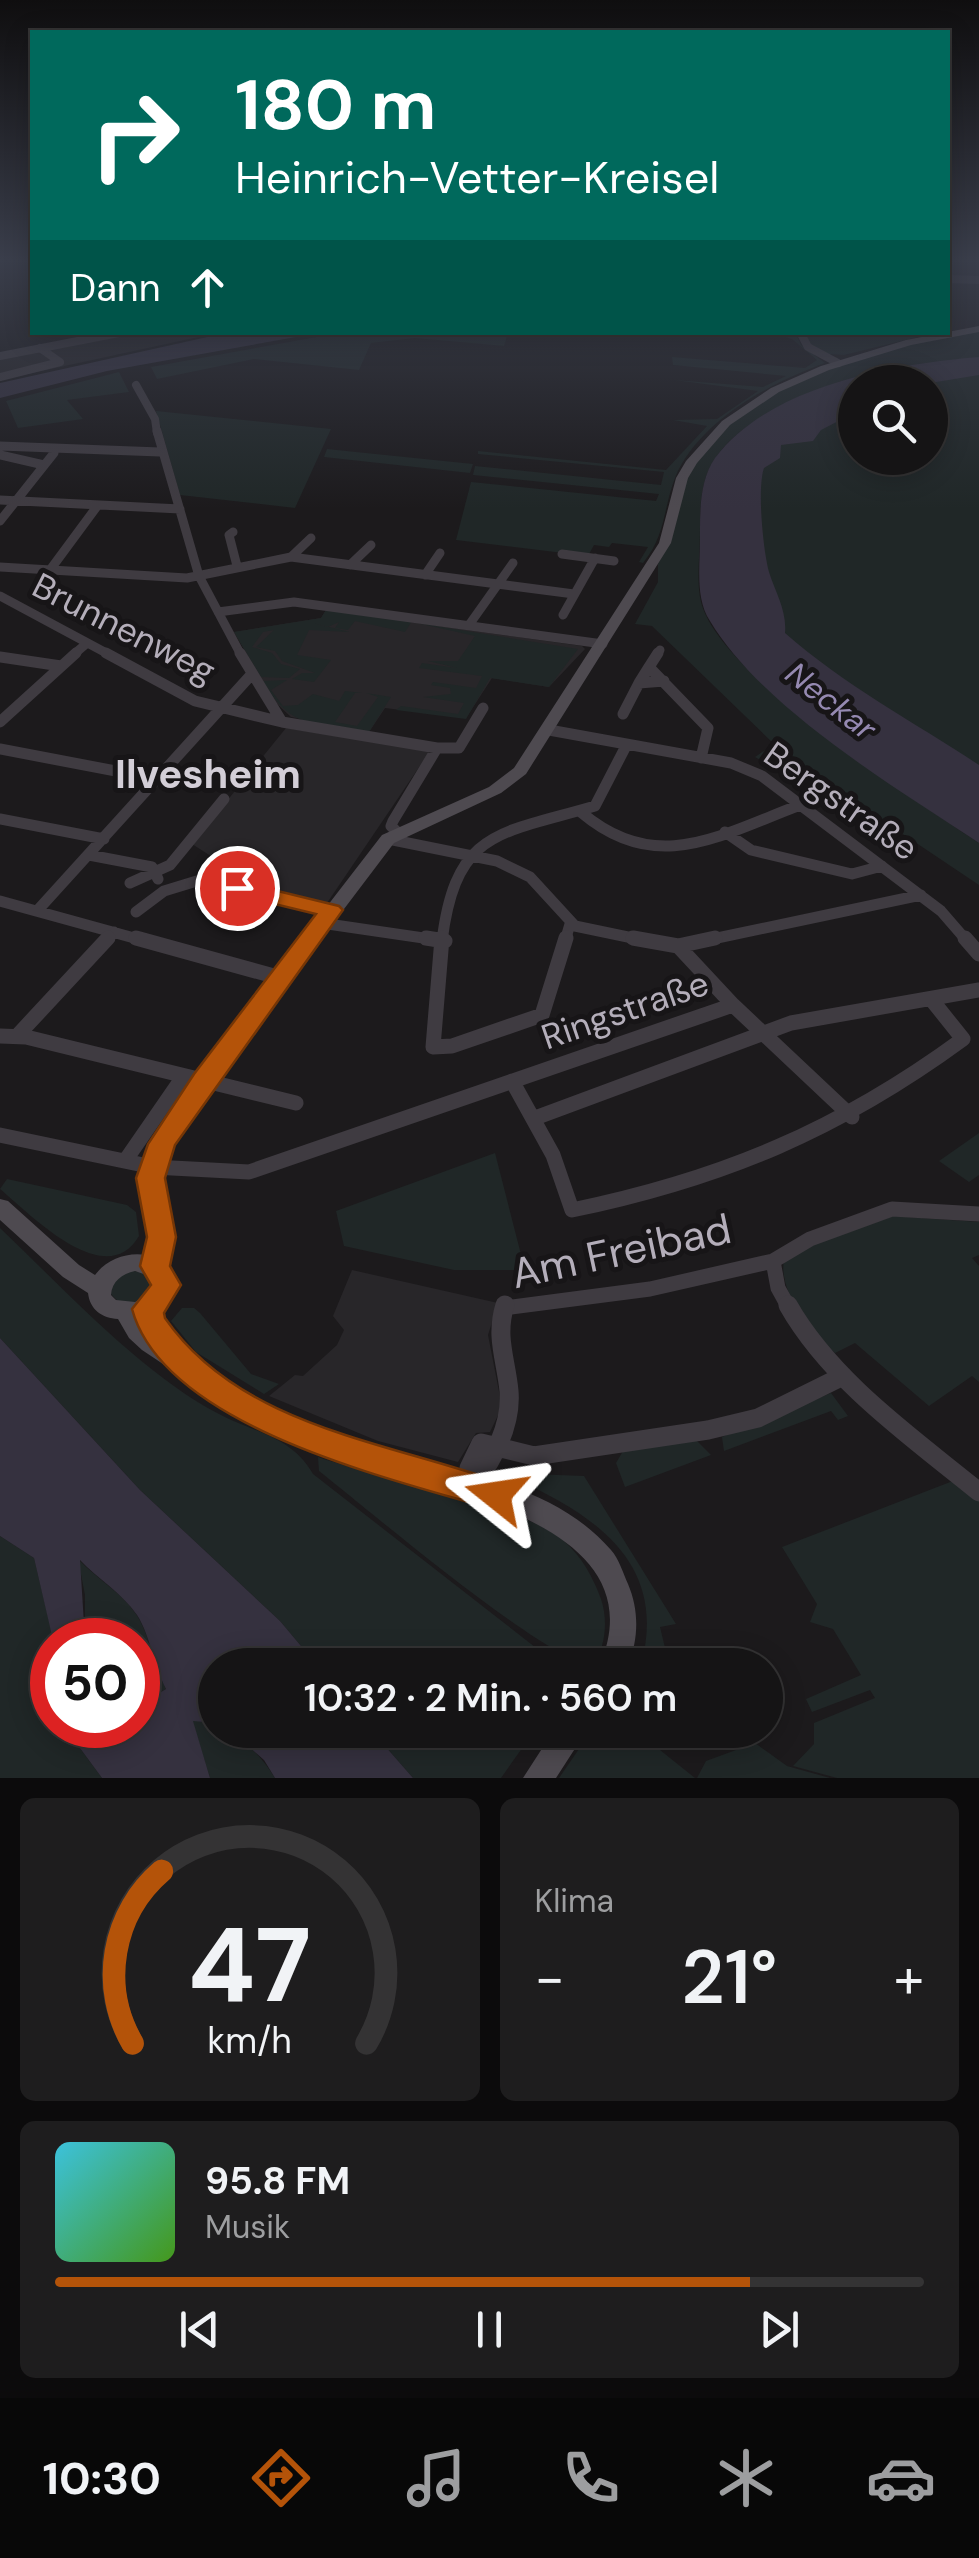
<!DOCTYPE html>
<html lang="de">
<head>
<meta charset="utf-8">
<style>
	body { margin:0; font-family:"DM Sans",sans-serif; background:#1e1d1e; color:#f1f3f6; height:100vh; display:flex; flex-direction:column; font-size:38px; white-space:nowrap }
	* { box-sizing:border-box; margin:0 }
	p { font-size:32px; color:#9d9ea0 }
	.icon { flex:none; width:55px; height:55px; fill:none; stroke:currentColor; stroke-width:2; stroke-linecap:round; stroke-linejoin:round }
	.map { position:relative; height:1778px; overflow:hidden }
	.panel { display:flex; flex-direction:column; gap:20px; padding:20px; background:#0c0b0c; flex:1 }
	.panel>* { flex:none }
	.guide { position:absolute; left:30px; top:30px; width:920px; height:305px; border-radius:0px; box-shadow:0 5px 25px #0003,0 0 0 2px #343334; background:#00695c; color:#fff; overflow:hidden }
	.fabs { position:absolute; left:838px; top:365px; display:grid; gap:20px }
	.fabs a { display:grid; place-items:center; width:110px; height:110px; border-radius:50%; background:#151415; box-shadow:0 5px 25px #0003,0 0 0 2px #343334; font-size:50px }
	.speed { position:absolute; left:30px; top:1618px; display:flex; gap:20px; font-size:50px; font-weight:700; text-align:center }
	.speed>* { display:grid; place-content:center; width:130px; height:130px; border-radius:50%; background:#151415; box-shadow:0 5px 25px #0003,0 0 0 2px #343334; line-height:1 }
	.speed .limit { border:15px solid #d22; background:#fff; color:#111 }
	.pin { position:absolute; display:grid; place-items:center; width:85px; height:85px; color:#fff; margin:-42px; border:5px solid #fff; border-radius:50%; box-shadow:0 2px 10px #0007 }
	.me { position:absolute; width:110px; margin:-55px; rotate:285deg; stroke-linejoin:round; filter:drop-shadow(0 0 8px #0008) }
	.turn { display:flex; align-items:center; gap:35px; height:210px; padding:0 40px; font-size:45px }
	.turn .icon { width:130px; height:130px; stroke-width:2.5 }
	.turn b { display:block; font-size:70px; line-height:85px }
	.then { display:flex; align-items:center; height:95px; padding:0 40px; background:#0003; gap:20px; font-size:38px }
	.big { font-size:75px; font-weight:600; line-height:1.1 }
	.panel .card { flex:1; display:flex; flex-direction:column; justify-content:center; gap:15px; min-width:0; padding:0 35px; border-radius:15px; background:#1e1d1e }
	.panel .dial { align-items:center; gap:0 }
	.dial svg { height:260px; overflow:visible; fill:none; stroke:#343334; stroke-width:7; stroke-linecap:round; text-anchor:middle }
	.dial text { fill:#f1f3f6; stroke:none }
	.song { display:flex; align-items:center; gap:30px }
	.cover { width:120px; height:120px; border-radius:15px; background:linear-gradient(135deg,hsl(190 70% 55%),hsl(100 70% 35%)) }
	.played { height:10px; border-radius:5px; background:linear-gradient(90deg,#b45309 80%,#343334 80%) }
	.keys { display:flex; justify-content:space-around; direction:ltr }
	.heat { display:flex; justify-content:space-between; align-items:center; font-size:55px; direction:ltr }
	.panel .tiles { flex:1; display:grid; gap:20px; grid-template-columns:1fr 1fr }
	.card:last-child { grid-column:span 2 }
	.trip { position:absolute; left:198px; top:1648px; width:585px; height:100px; border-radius:50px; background:#151415; box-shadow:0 5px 25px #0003,0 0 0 2px #343334; font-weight:600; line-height:100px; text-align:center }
	.tab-bar { display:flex; height:160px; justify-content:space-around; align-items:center; background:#080808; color:#9d9ea0 }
	.tab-bar .icon { width:70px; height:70px }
	.tab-bar .selected { color:#b45309 }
	.tab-bar b { font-size:45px; color:#f1f3f6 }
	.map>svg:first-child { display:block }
	.built { fill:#282629 }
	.green { fill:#202727; fill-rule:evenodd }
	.water { fill:#35313f }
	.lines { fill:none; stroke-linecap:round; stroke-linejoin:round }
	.street-far4 { stroke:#3f3b41; stroke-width:8 }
	.street-far3 { stroke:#3f3b41; stroke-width:9 }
	.street-far2 { stroke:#3f3b41; stroke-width:11 }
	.street-far1 { stroke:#3f3b41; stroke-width:15 }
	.street { stroke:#3f3b41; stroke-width:19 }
	.secondary { fill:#4e4a50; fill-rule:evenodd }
	.route { fill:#b45309; stroke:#753606; stroke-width:2.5 }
	.labels { text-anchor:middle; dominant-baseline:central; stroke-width:10; stroke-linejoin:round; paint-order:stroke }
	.far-water-label { font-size:32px; font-style:italic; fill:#9589b1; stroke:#171517 }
	.street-label { font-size:35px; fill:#b4aeba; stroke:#171517 }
	.quarter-label { font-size:40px; font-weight:bold; fill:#d3ced7; stroke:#171517 }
	.near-street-label { font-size:42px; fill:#b4aeba; stroke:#171517 }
</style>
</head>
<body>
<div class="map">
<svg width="979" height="1778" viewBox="0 0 979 1778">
	<rect width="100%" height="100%" fill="#1c1a1c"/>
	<path class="built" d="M 128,333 L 217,333 L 0,380 L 0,358 Z
		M 326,610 L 582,646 L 585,649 L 549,687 L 492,678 L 466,718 L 385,708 L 369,732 L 291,717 L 274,701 L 234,632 L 321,618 Z
		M 286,728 L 430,751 L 325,906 L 217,879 L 228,867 L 192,844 Z
		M 352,1270 L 498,1303 L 488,1335 L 502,1407 L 490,1432 L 476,1433 L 458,1462 L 378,1441 L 269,1396 L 295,1375 L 303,1376 L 337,1345 L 344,1330 L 333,1316 Z"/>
	<path class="green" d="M 979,330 L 979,806 L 815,683 L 766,634 L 749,609 L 740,511 L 752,462 L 788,425 L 854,390 L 841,381 C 799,398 740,419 714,460 C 700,481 700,510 700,534 C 700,555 696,581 701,602 C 719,675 915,800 979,843 L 979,885 L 791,759 L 764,762 L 755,757 L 774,744 L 652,626 L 635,624 L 658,582 L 658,564 L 675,526 L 686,480 L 695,461 L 729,424 L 779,390 L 836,364 L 909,343 ZM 855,382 L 930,382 L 930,458 L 855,458 Z
		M 795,332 L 801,345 L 825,363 C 772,382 698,421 675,478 C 663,509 666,535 643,563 L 639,562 L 648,547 L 612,543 L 609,547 L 594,545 L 588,556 L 456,540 L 471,482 L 656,501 L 659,494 L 473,475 L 475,466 L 661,485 L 664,472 L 478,454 L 478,451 L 666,470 L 707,426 L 673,420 L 717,419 L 758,391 L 674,380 L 763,387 L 786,376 L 673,365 L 672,357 L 805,368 L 817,360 L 792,339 L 771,333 Z
		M 339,333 L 508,333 L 504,346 L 415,338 L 371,343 L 359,370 L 254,359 L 157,379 L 151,367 Z
		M 804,333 L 934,333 L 844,355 L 826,354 L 808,343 Z
		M 119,372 L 129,392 L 67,400 L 83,419 L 18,428 L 6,401 Z
		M 156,411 L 331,429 L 295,508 L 180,495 Z
		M 327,449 L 473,464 L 470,473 L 324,457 Z
		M 326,610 L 412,621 L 405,632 L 355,621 L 348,630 L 335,628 L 339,622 L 328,627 L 313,623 L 350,632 L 309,630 L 297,655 L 331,660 L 314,682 L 292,679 L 302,673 L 315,673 L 282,661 L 275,651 L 256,647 L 274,630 L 263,632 L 252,647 L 272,653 L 281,664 L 300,669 L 289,678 L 261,677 L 234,632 L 321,618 Z
		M 417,623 L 578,649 L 549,687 L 490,678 L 466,719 L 396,710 L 401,706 L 458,714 L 464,703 L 423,697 L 451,694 L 450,688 L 431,685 L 433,682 L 476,688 L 482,676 L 419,668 L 422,663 L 457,668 L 428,661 L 458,661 L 475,636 Z
		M 287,680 L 271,690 L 283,706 L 298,705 L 313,694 L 339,701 L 345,691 L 362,693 L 355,693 L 335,722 L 357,726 L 378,697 L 366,693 L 391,697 L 369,732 C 317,723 291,731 263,681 Z
		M 979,1133 L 979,1175 L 969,1182 L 939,1161 Z
		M 495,1153 L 525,1270 L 454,1270 L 344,1246 L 336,1211 Z
		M 7,1179 L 127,1205 L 136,1212 L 139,1236 C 106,1293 30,1214 0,1189 Z
		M 893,1216 L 979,1222 L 979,1255 L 972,1258 L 979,1266 L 979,1382 L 972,1376 L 929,1406 L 855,1343 L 835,1353 C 811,1331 778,1293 784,1259 L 796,1251 Z
		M 0,1228 C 63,1288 143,1375 219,1414 C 255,1433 291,1436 313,1474 L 558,1665 L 317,1665 L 280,1621 L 140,1490 L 0,1338 Z
		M 130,1270 L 154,1276 L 154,1292 C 139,1301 124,1311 111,1294 L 112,1282 Z
		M 182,1308 L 194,1308 L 200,1313 L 251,1374 L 279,1384 L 264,1394 L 196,1352 L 171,1321 Z
		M 831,1393 L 848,1416 L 838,1420 L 831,1411 L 724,1451 L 722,1437 Z
		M 695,1439 L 711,1455 L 625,1487 L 616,1463 L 623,1451 Z
		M 318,1457 C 378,1478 523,1505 564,1541 C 582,1557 593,1577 601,1599 C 608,1620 606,1646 593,1665 C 550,1665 364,1506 319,1471 Z
		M 516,1469 L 532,1474 L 584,1476 L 676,1624 L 660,1627 L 667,1656 L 682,1654 L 685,1665 L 641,1665 C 668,1565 598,1517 518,1480 Z
		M 958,1479 L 979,1496 L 979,1778 L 837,1778 L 793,1766 L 814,1744 L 814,1723 L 875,1698 L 870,1690 L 812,1712 L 806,1699 L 861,1675 L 833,1629 L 810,1622 L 817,1604 L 782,1547 Z
		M 0,1536 L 34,1558 L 53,1637 L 49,1705 L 52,1725 L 63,1725 L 102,1778 L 0,1778 Z
		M 78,1559 C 97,1579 120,1591 136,1614 C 150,1635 154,1666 166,1689 L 151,1698 L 138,1689 L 138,1640 L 85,1640 L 85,1595 Z
		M 192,1720 C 226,1724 254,1744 275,1778 L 210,1778 Z
		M 371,1730 L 535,1730 L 501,1778 L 413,1778 Z
		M 592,1730 L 635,1730 L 695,1778 L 559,1778 Z
		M 755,1743 L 787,1766 L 830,1778 L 697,1778 L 706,1761 Z"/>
	<path class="water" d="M 230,332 L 318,333 L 107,371 L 0,398 L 0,383 Z
		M 979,357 L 979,375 L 930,383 L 855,382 L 855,403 L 841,413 L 848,416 L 821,430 L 813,441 L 781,445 L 780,458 L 764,468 C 757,488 763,550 769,572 C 776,594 787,611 785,633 C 844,685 914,722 979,765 L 979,843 C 895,787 763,709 710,621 C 695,598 700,566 700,539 C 700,513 699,481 715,458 C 770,385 894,364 979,357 Z
		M 0,1338 L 140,1490 L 280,1621 L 317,1665 L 215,1665 L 215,1723 L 193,1721 L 210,1778 L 102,1778 L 63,1725 L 138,1725 L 138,1689 L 151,1698 L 166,1689 C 154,1666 150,1635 137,1615 C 121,1592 98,1579 80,1560 L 85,1640 L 53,1640 L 34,1558 L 0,1536 Z
		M 230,1730 L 371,1730 L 413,1778 L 275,1778 L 264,1760 Z"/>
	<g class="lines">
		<path class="street-far4" d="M 948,279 L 979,280
			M 800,332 L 808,347 L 838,363
			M 0,356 L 124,332
			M 0,377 L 60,362 L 40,348
			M 136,385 L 155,419 L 157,433"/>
		<path class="street-far3" d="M 157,431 L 199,576 L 241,655
			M 0,446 L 160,452
			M 0,455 L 44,465
			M 0,500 L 180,509
			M 0,521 L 54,453
			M 233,532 L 229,535 L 237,566
			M 562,554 L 614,561
			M 291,557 L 311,538
			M 350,565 L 371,545
			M 0,567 L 187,578 L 291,557 L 574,594
			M 50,570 L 98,505
			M 425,575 L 440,553
			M 0,596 L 110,655
			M 218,612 L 294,602 L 603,644
			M 563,615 L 595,558
			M 469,625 L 513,563
			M 73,655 L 86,644
			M 656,655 L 660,650"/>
		<path class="street-far2" d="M 106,653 L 195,701 L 282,722 L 437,748 L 459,748 L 483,708
			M 240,653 L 282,722
			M 658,653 L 649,667 L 708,728 L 701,758
			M 0,657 L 61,666
			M 649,667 L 639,683 L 664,681
			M 623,714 L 639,683
			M 0,722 L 76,653
			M 549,730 L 731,763 L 762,776 L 941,911 L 967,941
			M 0,749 L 158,779
			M 582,813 C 657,876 720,835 800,805
			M 0,819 L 104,839
			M 397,832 L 391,826 L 393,821 L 437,748
			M 725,832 L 751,850 L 852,874 L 882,866
			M 388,839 L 497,861 L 530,877 L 575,926 L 647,941
			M 89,855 L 152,867 L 158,879
			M 130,883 L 170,865 L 224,799
			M 0,901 L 145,941
			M 37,911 L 251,675
			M 136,912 L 164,891 L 200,880 L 331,911
			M 321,923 L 444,941
			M 106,941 L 114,932
			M 442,941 C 456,829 500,834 595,806 L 626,746
			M 565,941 L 570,924
			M 703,941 L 921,895"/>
		<path class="street-far1" d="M 136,938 L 281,978
			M 426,938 L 445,941
			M 442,938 L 433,1047 L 452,1046 L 542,1015 L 566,938
			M 965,938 L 979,954
			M 678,946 L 715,938
			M 733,1005 L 852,1117
			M 0,1036 L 26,1037 L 296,1103
			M 17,1036 L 108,938
			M 512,1081 L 553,1155 L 572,1210 C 722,1179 839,1130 963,1039 L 931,999
			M 535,1118 L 791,1023 L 979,990
			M 0,1135 L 153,1167 L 249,1172 L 733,1005 L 678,946 L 633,938
			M 125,1161 L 183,1077
			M 504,1308 L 650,1289 L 773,1261
			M 789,1308 L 778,1288 L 773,1261 L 810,1239 L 892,1209 L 979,1214"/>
		<path class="street" d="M 788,1305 C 831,1381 913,1438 979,1492
			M 471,1486 L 469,1468 L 481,1443 L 534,1456 L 708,1430 L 758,1418 L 843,1376
			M 473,1487 C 492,1461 512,1425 509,1391 C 506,1359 495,1337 505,1305"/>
		<path class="secondary" d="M 979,326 L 979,332 L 911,345 L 829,370 L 779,392 L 730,425 L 697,463 L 688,478 L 671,543 L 526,774 L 501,793 L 394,843 L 210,1086 L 172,1145 L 163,1172 L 173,1237 L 167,1263 L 175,1274 C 174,1291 175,1301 159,1310 C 165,1324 172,1338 182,1349 C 190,1358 203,1365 213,1372 C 248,1396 286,1418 326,1434 C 417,1469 543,1471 611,1550 C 619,1559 623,1573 628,1584 C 639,1610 639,1638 628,1665 L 600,1665 C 664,1511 402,1486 312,1450 C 250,1426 196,1386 142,1350 L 129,1338 L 118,1319 C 102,1318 90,1310 88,1293 L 63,1277 L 0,1220 L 0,1199 L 8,1201 L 79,1265 L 95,1275 C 107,1259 127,1252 146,1255 L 151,1237 L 141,1172 L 151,1144 L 196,1076 L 382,835 L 489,787 L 514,768 L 659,543 L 676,478 L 686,461 L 722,421 L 771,388 L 821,366 L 906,340 ZM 135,1271 L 152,1277 L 151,1292 L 135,1302 L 116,1300 L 111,1295 C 112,1281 122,1274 135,1271 Z
			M 554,1730 L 587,1730 L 556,1778 L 523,1778 Z"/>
	</g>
	<linearGradient id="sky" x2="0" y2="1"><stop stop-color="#0f0e0f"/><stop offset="0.51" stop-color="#3a3e4b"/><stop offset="1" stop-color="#3a3e4b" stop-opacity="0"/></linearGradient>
	<rect width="979" height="509" fill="url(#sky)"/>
	<path class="route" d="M 237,881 L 339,906 L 343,910 L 175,1145 L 165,1178 L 176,1237 L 170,1266 L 181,1285 L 164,1313 L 165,1318 C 241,1428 391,1442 508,1485 L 513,1495 L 508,1506 L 496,1510 C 392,1479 164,1427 132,1309 L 151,1285 L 140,1266 L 147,1237 L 136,1178 L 148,1144 L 194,1074 L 316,914 L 229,893 L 229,883 Z"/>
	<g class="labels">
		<g class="far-water-label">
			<text transform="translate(831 701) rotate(38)">Neckar</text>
		</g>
		<g class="street-label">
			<text transform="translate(124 628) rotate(27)">Brunnenweg</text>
			<text transform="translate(841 801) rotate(35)">Bergstraße</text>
			<text transform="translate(625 1010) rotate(-19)">Ringstraße</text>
		</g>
		<g class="quarter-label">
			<text x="208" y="774">Ilvesheim</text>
		</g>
		<g class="near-street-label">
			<text transform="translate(621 1251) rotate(-12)">Am Freibad</text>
		</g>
	</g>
</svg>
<div class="fabs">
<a><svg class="icon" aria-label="search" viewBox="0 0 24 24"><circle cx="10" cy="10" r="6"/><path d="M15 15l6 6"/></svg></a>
</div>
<div class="speed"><div class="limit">50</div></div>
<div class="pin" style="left:237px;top:888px;background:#d93025"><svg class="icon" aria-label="arrive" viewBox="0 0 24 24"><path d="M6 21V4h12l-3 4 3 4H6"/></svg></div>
<svg class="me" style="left:496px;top:1495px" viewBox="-20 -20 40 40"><path d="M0-17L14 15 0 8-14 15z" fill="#b45309" stroke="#fff" stroke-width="4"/></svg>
<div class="trip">10:32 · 2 Min. · 560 m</div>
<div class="guide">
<div class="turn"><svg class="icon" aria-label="right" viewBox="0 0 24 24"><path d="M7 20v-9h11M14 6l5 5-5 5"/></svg><div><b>180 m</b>Heinrich-Vetter-Kreisel</div></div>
<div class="then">Dann<svg class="icon" aria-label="ahead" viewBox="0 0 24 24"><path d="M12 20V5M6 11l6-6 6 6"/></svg></div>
</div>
</div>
<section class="panel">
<div class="tiles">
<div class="card dial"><svg viewBox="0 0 100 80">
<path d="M14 69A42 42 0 1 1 86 69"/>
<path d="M14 69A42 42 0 0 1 23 16" stroke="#b45309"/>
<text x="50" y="56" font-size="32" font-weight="700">47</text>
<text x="50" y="72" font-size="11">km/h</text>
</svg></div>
<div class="card"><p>Klima</p>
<div class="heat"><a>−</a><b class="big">21°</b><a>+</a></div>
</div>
<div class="card">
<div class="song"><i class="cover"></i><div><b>95.8 FM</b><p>Musik</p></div></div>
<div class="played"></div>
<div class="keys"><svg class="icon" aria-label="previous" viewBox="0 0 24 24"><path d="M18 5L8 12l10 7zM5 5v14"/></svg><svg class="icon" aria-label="pause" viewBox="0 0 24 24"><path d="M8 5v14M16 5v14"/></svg><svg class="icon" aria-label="next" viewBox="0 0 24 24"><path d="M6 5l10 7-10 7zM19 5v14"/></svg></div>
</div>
</div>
</section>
<nav class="tab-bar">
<b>10:30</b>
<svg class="icon selected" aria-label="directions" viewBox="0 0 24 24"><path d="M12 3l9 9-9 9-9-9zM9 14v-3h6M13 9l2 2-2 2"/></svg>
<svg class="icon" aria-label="music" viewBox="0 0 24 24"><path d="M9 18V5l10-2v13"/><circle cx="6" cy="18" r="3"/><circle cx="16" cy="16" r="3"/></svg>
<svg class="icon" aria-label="phone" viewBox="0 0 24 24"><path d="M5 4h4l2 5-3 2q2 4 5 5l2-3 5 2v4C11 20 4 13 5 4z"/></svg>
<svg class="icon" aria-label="climate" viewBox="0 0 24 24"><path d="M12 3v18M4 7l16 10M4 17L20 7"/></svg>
<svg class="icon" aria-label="car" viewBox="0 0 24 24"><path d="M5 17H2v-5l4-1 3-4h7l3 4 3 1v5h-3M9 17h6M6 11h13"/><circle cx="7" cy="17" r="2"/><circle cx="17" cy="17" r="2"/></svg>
</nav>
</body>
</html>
